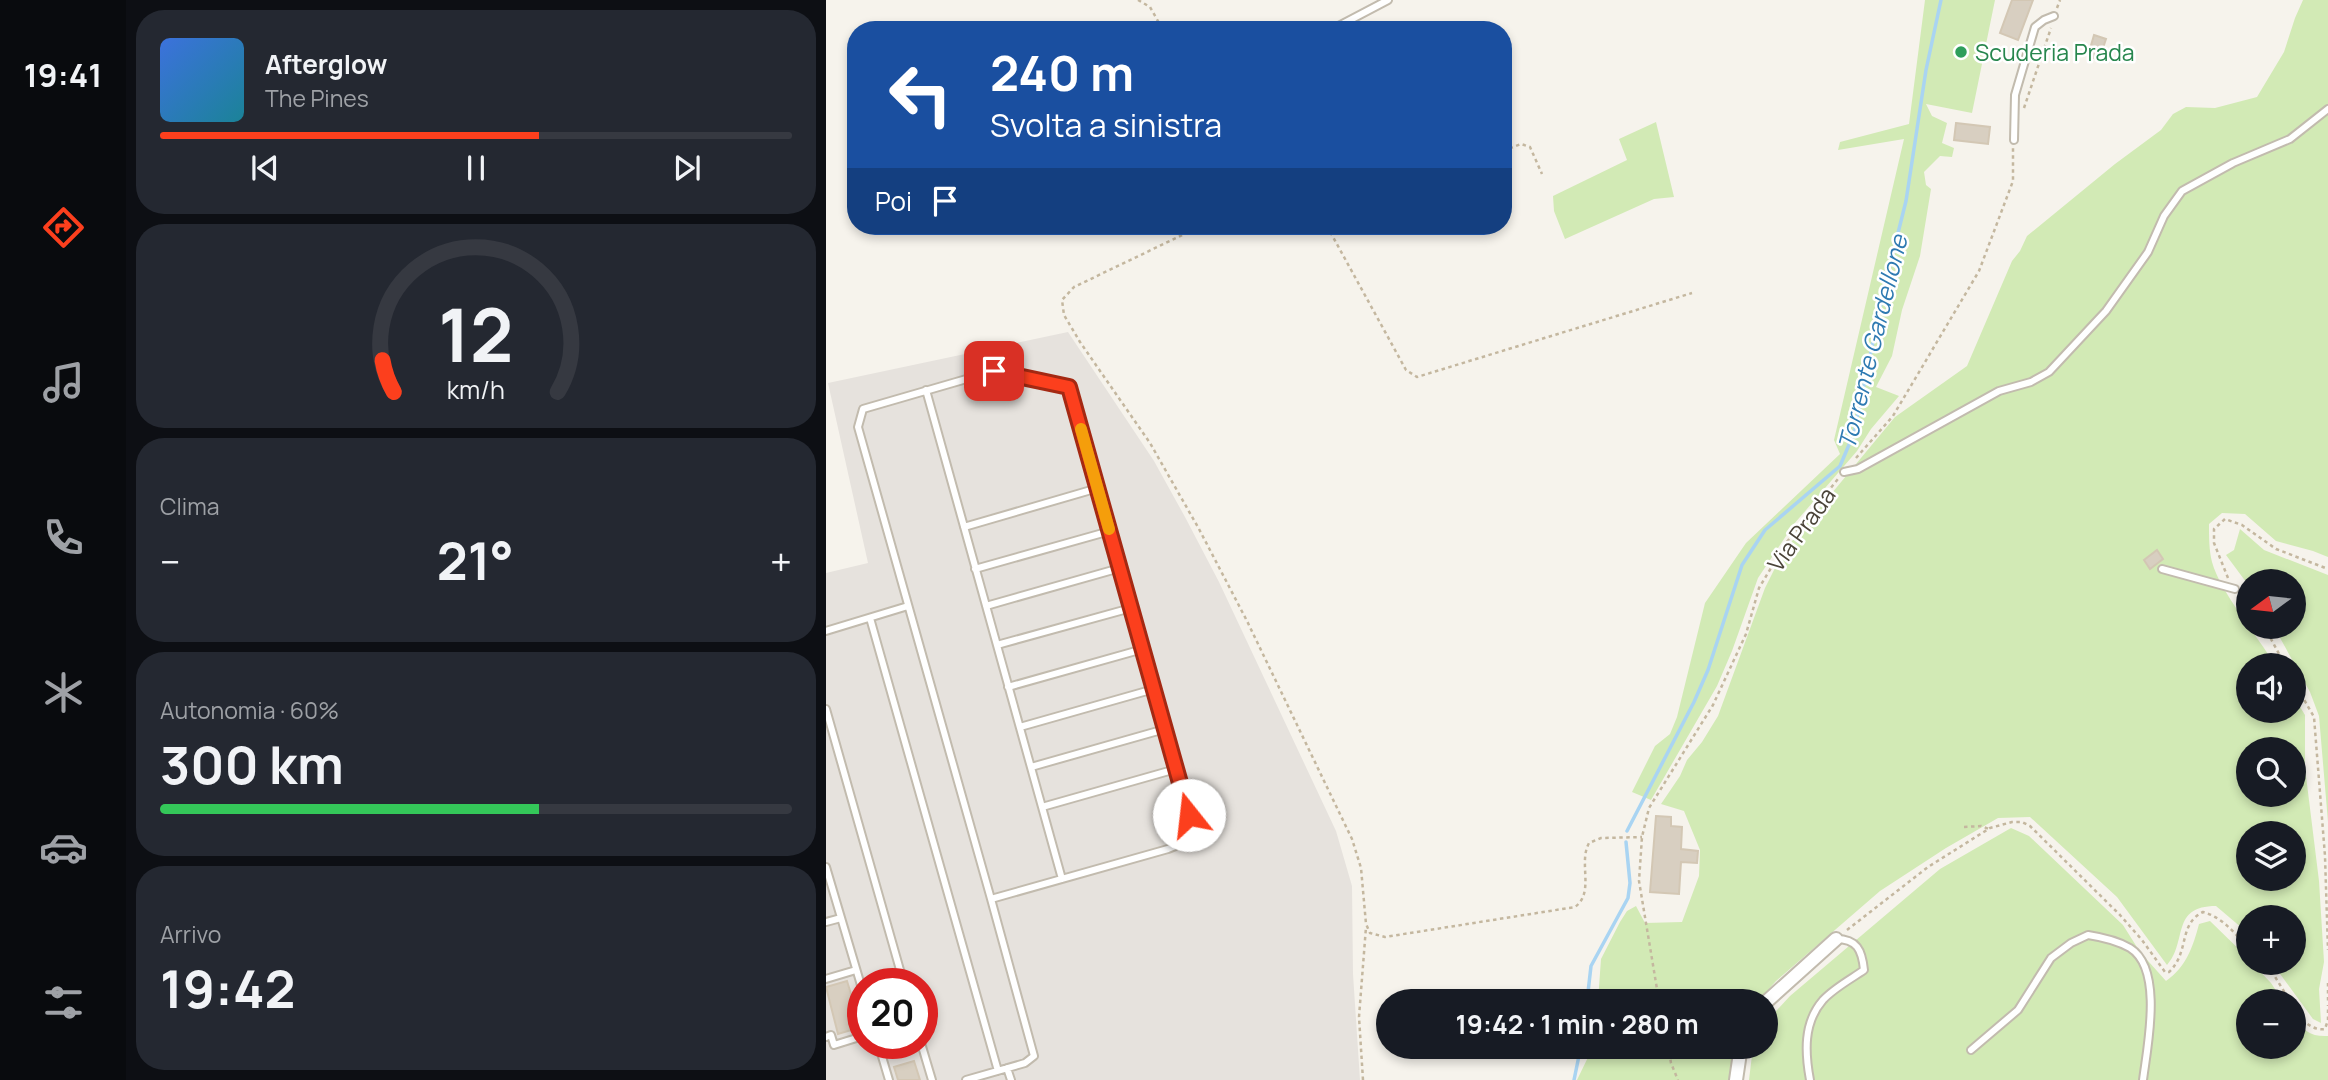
<!DOCTYPE html>
<html lang="it">
<head>
<meta charset="utf-8">
<style>
	body { margin:0; font-family:Manrope,sans-serif; background:#242831; color:#f1f3f6; height:100vh; display:flex; flex-direction:column; font-size:26px; white-space:nowrap }
	* { box-sizing:border-box; margin:0 }
	p { font-size:23px; color:#9ea1a6 }
	.icon { flex:none; width:38px; height:38px; fill:none; stroke:currentColor; stroke-width:2; stroke-linecap:round; stroke-linejoin:round }
	.map { position:relative; flex:1; overflow:hidden }
	.side { display:flex; flex-direction:column; gap:10px; padding:10px; background:#0d0f14; width:700px }
	.side>* { flex:none }
	.hud { position:absolute; left:21px; top:21px; width:665px; height:214px; border-radius:28px; box-shadow:0 4px 10px #0003; background:#1a4fa0; color:#fff; overflow:hidden }
	.needle { width:46px; rotate:255deg }
	.fabs { position:absolute; left:1410px; top:569px; display:grid; gap:14px }
	.fabs a { display:grid; place-items:center; width:70px; height:70px; border-radius:50%; background:#171b24; box-shadow:0 4px 10px #0003; font-size:35px }
	.speed { position:absolute; left:21px; top:968px; display:flex; gap:14px; font-size:35px; font-weight:700; text-align:center }
	.speed>* { display:grid; place-content:center; width:91px; height:91px; border-radius:50%; background:#171b24; box-shadow:0 4px 10px #0003; line-height:1 }
	.speed .limit { border:10px solid #d22; background:#fff; color:#111 }
	.pin { position:absolute; display:grid; place-items:center; width:60px; height:60px; color:#fff; margin:-30px; border-radius:14px; box-shadow:0 4px 10px #0006 }
	.me { position:absolute; width:77px; margin:-38px; rotate:344deg; stroke-linejoin:round; filter:drop-shadow(0 0 5px #0008) }
	.turn { display:flex; align-items:center; gap:24px; height:147px; padding:0 28px; font-size:32px }
	.turn .icon { width:91px; height:91px; stroke-width:2.5 }
	.turn b { display:block; font-size:49px; line-height:60px }
	.then { display:flex; align-items:center; height:66px; padding:0 28px; background:#0003; gap:14px; font-size:26px }
	.big { font-size:52px; font-weight:700; line-height:1.1 }
	.side .card { flex:1; display:flex; flex-direction:column; justify-content:center; gap:10px; min-width:0; padding:0 24px; border-radius:28px; background:#242831 }
	.side .dial { align-items:center; gap:0 }
	.dial svg { height:182px; overflow:visible; fill:none; stroke:#363941; stroke-width:7; stroke-linecap:round; text-anchor:middle }
	.dial text { fill:#f1f3f6; stroke:none }
	.song { display:flex; align-items:center; gap:21px }
	.cover { width:84px; height:84px; border-radius:10px; background:linear-gradient(135deg,hsl(220 70% 55%),hsl(190 70% 35%)) }
	.played { height:7px; border-radius:4px; background:linear-gradient(90deg,#fc3f1d 60%,#363941 60%) }
	.keys { display:flex; justify-content:space-around; direction:ltr }
	.heat { display:flex; justify-content:space-between; align-items:center; font-size:38px; direction:ltr }
	.charge { height:10px; border-radius:5px; background:linear-gradient(90deg,#34c759 60%,#363941 0) }
	.trip { position:absolute; left:550px; top:989px; width:402px; height:70px; border-radius:35px; background:#171b24; box-shadow:0 4px 10px #0003; font-weight:700; line-height:70px; text-align:center }
	main { display:flex; flex:1; min-height:0 }
	.menu { display:flex; flex-direction:column; width:126px; justify-content:space-around; align-items:center; background:#090b0e; color:#9ea1a6 }
	.menu .icon { width:49px; height:49px }
	.menu .active { color:#fc3f1d }
	.menu b { font-size:32px; color:#f1f3f6 }
	.map>svg:first-child { display:block }
	.industrial { fill:#e6e2dd; fill-rule:evenodd }
	.green { fill:#d2eab5; fill-rule:evenodd }
	.lines { fill:none; stroke-linecap:round; stroke-linejoin:round }
	.stream { stroke:#a9d4f2; stroke-width:3.5 }
	.building { fill:#d8cfc1; stroke:#d3c7b4; stroke-width:2 }
	.service-casing { stroke:#c2bbae; stroke-width:10 }
	.minor-casing { stroke:#c2bbae; stroke-width:16 }
	.path { stroke:#c4b79f; stroke-width:2.5; stroke-dasharray:3.5 3.5; stroke-linecap:butt }
	.service { stroke:#fff; stroke-width:6 }
	.minor { stroke:#fff; stroke-width:12 }
	.route-casing { stroke:#a42913; stroke-width:18 }
	.route { stroke:#fc3f1d; stroke-width:12 }
	.slow { stroke:#f59e0b; stroke-width:12 }
	.leisure-dot { fill:#2e9e5b; stroke:#fff; stroke-width:2.5 }
	.labels { text-anchor:middle; dominant-baseline:central; stroke-width:5; stroke-linejoin:round; paint-order:stroke }
	.leisure-label { font-size:23px; fill:#27864d; stroke:#fff; text-anchor:start }
	.street-label { font-size:23px; fill:#4b4439; stroke:#fff }
	.water-label { font-size:24px; font-style:italic; fill:#2e7ab2; stroke:#fff }
</style>
</head>
<body>
<main>
<nav class="menu">
<b>19:41</b>
<svg class="icon active" aria-label="directions" viewBox="0 0 24 24"><path d="M12 3l9 9-9 9-9-9zM9 14v-3h6M13 9l2 2-2 2"/></svg>
<svg class="icon" aria-label="music" viewBox="0 0 24 24"><path d="M9 18V5l10-2v13"/><circle cx="6" cy="18" r="3"/><circle cx="16" cy="16" r="3"/></svg>
<svg class="icon" aria-label="phone" viewBox="0 0 24 24"><path d="M5 4h4l2 5-3 2q2 4 5 5l2-3 5 2v4C11 20 4 13 5 4z"/></svg>
<svg class="icon" aria-label="climate" viewBox="0 0 24 24"><path d="M12 3v18M4 7l16 10M4 17L20 7"/></svg>
<svg class="icon" aria-label="car" viewBox="0 0 24 24"><path d="M5 17H2v-5l4-1 3-4h7l3 4 3 1v5h-3M9 17h6M6 11h13"/><circle cx="7" cy="17" r="2"/><circle cx="17" cy="17" r="2"/></svg>
<svg class="icon" aria-label="filters" viewBox="0 0 24 24"><path d="M4 7h16M4 17h16"/><circle cx="9" cy="7" r="2"/><circle cx="15" cy="17" r="2"/></svg>
</nav>
<section class="side">
<div class="card">
<div class="song"><i class="cover"></i><div><b>Afterglow</b><p>The Pines</p></div></div>
<div class="played"></div>
<div class="keys"><svg class="icon" aria-label="previous" viewBox="0 0 24 24"><path d="M18 5L8 12l10 7zM5 5v14"/></svg><svg class="icon" aria-label="pause" viewBox="0 0 24 24"><path d="M8 5v14M16 5v14"/></svg><svg class="icon" aria-label="next" viewBox="0 0 24 24"><path d="M6 5l10 7-10 7zM19 5v14"/></svg></div>
</div>
<div class="card dial"><svg viewBox="0 0 100 80">
<path d="M14 69A42 42 0 1 1 86 69"/>
<path d="M14 69A42 42 0 0 1 9 55" stroke="#fc3f1d"/>
<text x="50" y="56" font-size="32" font-weight="700">12</text>
<text x="50" y="72" font-size="11">km/h</text>
</svg></div>
<div class="card"><p>Clima</p>
<div class="heat"><a>−</a><b class="big">21°</b><a>+</a></div>
</div>
<div class="card"><p>Autonomia · 60%</p><b class="big">300 km</b><div class="charge"></div></div>
<div class="card"><p>Arrivo</p><b class="big">19:42</b></div>
</section>
<div class="map">
<svg width="1502" height="1080" viewBox="0 0 1502 1080">
	<rect width="100%" height="100%" fill="#f6f3ec"/>
	<path class="industrial" d="M 242,332 L 328,461 L 359,517 L 393,582 L 510,831 L 526,886 L 527,974 L 534,1080 L 0,1080 L 0,573 L 42,563 L 2,383 ZM 37,984 L 96,984 L 96,1043 L 37,1043 Z"/>
	<path class="green" d="M 1099,0 L 1169,0 L 1146,113 L 1100,104 L 1106,116 L 1121,123 L 1116,143 L 1128,148 L 1126,157 L 1114,156 L 1098,172 L 1100,185 L 1105,189 L 1094,256 L 1076,310 L 1066,356 L 1050,387 L 1073,396 L 1045,429 L 1031,451 L 968,524 L 932,578 L 906,651 L 891,686 L 825,800 L 806,792 L 829,746 L 844,734 L 851,717 L 879,603 L 920,543 L 1014,454 L 1008,440 L 1078,139 L 1012,150 L 1014,142 L 1083,124 Z
		M 1477,0 L 1502,0 L 1502,557 L 1487,551 L 1450,541 L 1419,514 L 1396,513 L 1383,524 C 1383,537 1383,550 1386,562 C 1394,592 1432,636 1449,665 L 1423,665 L 1423,710 L 1468,710 L 1468,697 L 1479,715 L 1479,768 L 1493,881 L 1498,962 L 1493,989 L 1495,1023 L 1487,1019 L 1446,963 L 1468,962 L 1468,917 L 1423,917 L 1423,934 L 1390,906 C 1344,906 1362,942 1341,965 L 1291,897 L 1204,817 L 1172,818 L 1120,848 L 1054,891 L 950,981 L 932,1001 L 772,1001 L 775,959 L 794,922 L 801,911 L 810,906 L 819,923 L 856,922 L 873,876 L 874,850 L 858,811 L 835,804 L 854,776 L 861,760 L 876,742 L 892,716 L 939,588 L 957,552 L 1069,417 L 1141,366 L 1186,261 L 1194,251 L 1201,236 L 1289,164 L 1335,130 L 1347,114 L 1360,107 L 1389,108 L 1431,97 L 1458,52 L 1469,18 ZM 1423,749 L 1468,749 L 1468,794 L 1423,794 ZM 1423,833 L 1468,833 L 1468,878 L 1423,878 Z
		M 830,122 L 848,197 L 828,199 L 739,239 L 728,211 L 727,196 L 801,160 L 793,139 Z
		M 1414,529 L 1438,550 L 1502,575 L 1502,822 L 1493,716 L 1484,692 L 1448,627 L 1468,626 L 1468,581 L 1423,581 L 1423,586 L 1400,555 L 1408,550 Z
		M 1185,828 L 1203,836 L 1297,925 L 1314,952 L 1340,981 C 1360,967 1367,947 1373,924 L 1384,921 L 1423,959 L 1423,962 L 1426,963 L 1445,983 L 1457,1001 L 1423,1001 L 1423,1046 L 1468,1046 L 1468,1018 C 1478,1031 1485,1037 1502,1036 L 1502,1080 L 923,1080 L 927,1047 L 940,1046 L 940,1022 L 964,996 L 1114,869 Z
		M 767,1047 L 910,1047 L 906,1080 L 751,1080 Z"/>
	<g class="lines">
		<path class="stream" d="M 801,831 L 868,702 L 882,670 L 916,565 L 939,530 L 1014,466 L 1028,433 L 1058,289 L 1080,201 L 1100,70 L 1115,0
			M 761,1001 L 765,966 L 802,898 L 804,883 L 800,842
			M 748,1080 L 755,1046"/>
	</g>
	<path class="building" d="M 1186,0 L 1207,0 L 1192,40 L 1174,33 Z
		M 1268,35 L 1280,39 L 1273,60 L 1262,56 Z
		M 1130,123 L 1164,127 L 1162,144 L 1128,140 Z
		M 1331,550 L 1337,559 L 1324,569 L 1318,560 Z
		M 830,816 L 845,817 L 845,826 L 856,827 L 855,849 L 872,851 L 871,863 L 855,862 L 853,894 L 824,892 Z
		M 21,981 L 35,1027 L 12,1034 L 0,987 Z
		M 88,1061 L 94,1080 L 72,1080 L 68,1067 Z"/>
	<g class="lines">
		<g class="service-casing">
			<path id="service" d="M 505,30 L 562,0
				M 1188,140 L 1189,95 L 1209,27 L 1218,20 L 1228,16
				M 168,371 L 243,387 L 369,838 L 342,849 L 165,899 L 32,427 L 37,409 Z
				M 100,390 L 236,879
				M 1018,472 L 1032,469 L 1173,391 L 1205,382 L 1223,372 L 1280,311 L 1322,252 L 1338,216 L 1356,191 L 1407,163 L 1464,139 L 1502,109
				M 138,527 L 272,488
				M 149,569 L 284,531
				M 1336,569 L 1409,589
				M 160,606 L 294,568
				M 44,618 L 172,1071
				M 0,631 L 82,606
				M 171,645 L 305,608
				M 182,687 L 317,649
				M 0,709 L 78,984
				M 194,727 L 328,689
				M 205,767 L 339,729
				M 216,807 L 350,769
				M 0,867 L 37,992
				M 0,922 L 15,918
				M 0,979 L 30,970
				M 0,1037 L 5,1035 L 8,1045 L 37,1036
				M 52,1043 L 63,1080
				M 95,1043 L 106,1080
				M 1145,1050 L 1192,1010 L 1225,958 L 1245,943 L 1262,935 C 1275,937 1292,941 1304,948 C 1338,969 1321,1048 1317,1080
				M 181,1068 L 185,1080
				M 140,1080 L 199,1063 L 208,1056 L 165,899
				M 984,1080 C 979,1053 977,1023 997,1000 C 1008,988 1025,979 1038,970 C 1036,950 1031,939 1010,939"/>
		</g>
		<g class="minor-casing">
			<path id="minor" d="M 940,1002 L 1010,939
				M 910,1080 L 915,1046"/>
		</g>
		<path class="path" d="M 312,0 L 324,7 L 337,30
			M 1231,8 L 1234,0
			M 1198,108 L 1225,28
			M 677,151 L 695,144 L 704,147 L 716,174
			M 375,226 L 248,287 L 236,300 L 238,315 L 254,342 L 324,443 L 373,529 L 421,621 L 526,839 L 535,868 L 540,924 L 544,933 L 559,937 L 749,907 C 769,892 752,863 763,843 L 775,838 L 816,837
			M 501,226 L 580,370 L 591,377 L 866,293
			M 1030,458 L 1067,416 L 1153,271 L 1187,181 L 1187,148
			M 1402,578 L 1388,543 L 1388,529 L 1399,519 L 1416,525 L 1450,549 L 1502,569
			M 1414,595 L 1423,604
			M 1438,626 L 1459,665
			M 1468,682 L 1488,717 L 1499,856 L 1502,950
			M 1138,827 L 1155,826 L 1163,829
			M 1021,930 L 1102,867 L 1164,828 L 1186,822 L 1196,822 L 1204,826 L 1294,915 L 1316,940 L 1339,972 L 1343,972 C 1364,952 1352,924 1377,912 C 1398,918 1409,934 1423,949
			M 1435,962 L 1446,972 L 1464,1001
			M 1502,983 L 1502,1004
			M 833,1001 L 813,881 L 816,837 L 823,808 L 887,705 L 920,634 L 933,588 L 960,543 L 1012,479
			M 1468,1008 C 1475,1019 1485,1031 1499,1029 L 1502,1020 L 1502,1005
			M 842,1046 L 845,1063 L 852,1080
			M 537,1080 L 533,1017 L 540,927"/>
		<use href="#service" class="service"/>
		<use href="#minor" class="minor"/>
	</g>
	<g class="lines">
		<g class="route-casing">
			<path id="route" d="M 168,371 L 243,387 L 363,815"/>
		</g>
		<use href="#route" class="route"/>
		<path class="slow" d="M 255,429 L 283,529"/>
	</g>
	<circle class="leisure-dot" cx="1135" cy="52" r="7"/>
	<g class="labels">
		<g class="leisure-label">
			<text x="1149" y="52">Scuderia Prada</text>
		</g>
		<g class="street-label">
			<text transform="translate(975 529) rotate(-54)">Via Prada</text>
		</g>
		<g class="water-label">
			<text transform="translate(1046 342) rotate(-76)">Torrente Gardellone</text>
		</g>
	</g>
</svg>
<div class="fabs">
<a><svg class="needle" viewBox="-14 -14 28 28"><path d="M0-13l5 13h-10z" fill="#e53935"/><path d="M0 13l5-13h-10z" fill="#9ea1a6"/></svg></a>
<a><svg class="icon" aria-label="sound" viewBox="0 0 24 24"><path d="M4 9h4l5-4v14l-5-4H4zM17 9q2 3 0 6"/></svg></a>
<a><svg class="icon" aria-label="search" viewBox="0 0 24 24"><circle cx="10" cy="10" r="6"/><path d="M15 15l6 6"/></svg></a>
<a><svg class="icon" aria-label="layers" viewBox="0 0 24 24"><path d="M12 4l9 5-9 5-9-5zM3 14l9 5 9-5"/></svg></a>
<a>+</a>
<a>−</a>
</div>
<div class="speed"><div class="limit">20</div></div>
<div class="pin" style="left:168px;top:371px;background:#d93025"><svg class="icon" aria-label="arrive" viewBox="0 0 24 24"><path d="M6 21V4h12l-3 4 3 4H6"/></svg></div>
<svg class="me" style="left:363px;top:815px" viewBox="-20 -20 40 40"><circle r="19" fill="#fff"/><path d="M0-13L10 11 0 6-10 11z" fill="#fc3f1d"/></svg>
<div class="trip">19:42 · 1 min · 280 m</div>
<div class="hud">
<div class="turn"><svg class="icon" aria-label="left" viewBox="0 0 24 24"><path d="M17 20v-9H6M10 6l-5 5 5 5"/></svg><div><b>240 m</b>Svolta a sinistra</div></div>
<div class="then">Poi<svg class="icon" aria-label="arrive" viewBox="0 0 24 24"><path d="M6 21V4h12l-3 4 3 4H6"/></svg></div>
</div>
</div>
</main>
</body>
</html>
